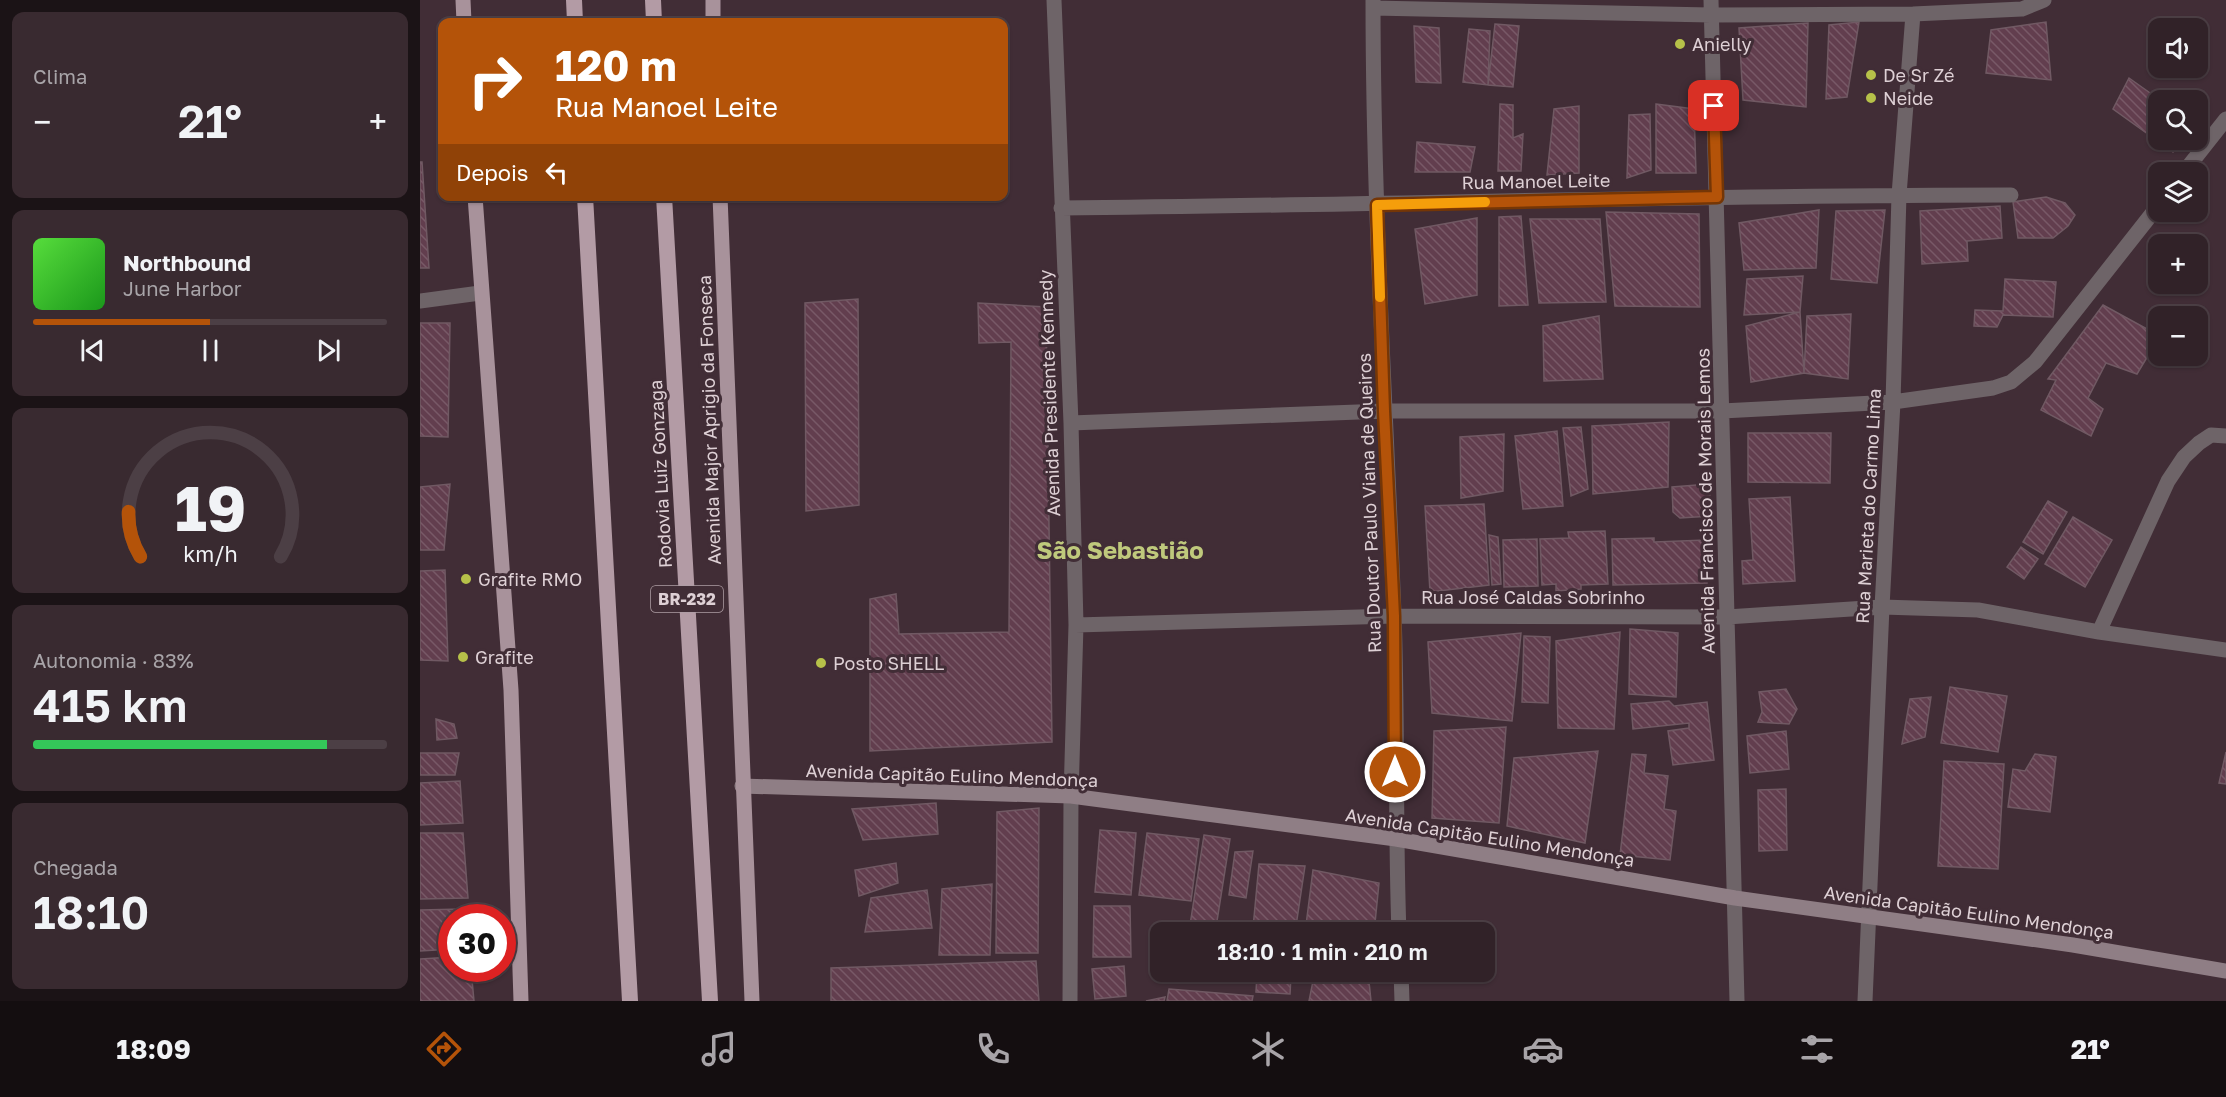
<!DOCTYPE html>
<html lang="pt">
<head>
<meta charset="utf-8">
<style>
	body { margin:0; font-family:"Golos Text",sans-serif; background:#392a30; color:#f1f3f6; height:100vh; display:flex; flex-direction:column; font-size:22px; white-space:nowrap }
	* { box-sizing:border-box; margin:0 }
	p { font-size:20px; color:#a8a4a8 }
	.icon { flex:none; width:33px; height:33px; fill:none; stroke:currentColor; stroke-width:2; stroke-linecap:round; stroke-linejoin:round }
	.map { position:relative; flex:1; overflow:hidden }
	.sheet { display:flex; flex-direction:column; gap:12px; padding:12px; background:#1b1316; width:420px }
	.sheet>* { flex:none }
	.guide { position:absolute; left:18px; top:18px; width:570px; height:183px; border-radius:12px; box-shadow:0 2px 4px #0004,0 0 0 2px #4c3f45; background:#b45309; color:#fff; overflow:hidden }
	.fabs { position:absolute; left:1728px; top:18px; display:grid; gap:12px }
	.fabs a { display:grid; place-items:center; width:60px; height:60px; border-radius:12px; background:#312228; box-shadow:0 2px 4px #0004,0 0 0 2px #4c3f45; font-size:30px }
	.speed { position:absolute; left:18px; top:904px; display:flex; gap:12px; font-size:30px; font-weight:700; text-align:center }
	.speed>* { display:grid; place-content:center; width:78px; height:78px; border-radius:50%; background:#312228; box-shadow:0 2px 4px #0004,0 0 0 2px #4c3f45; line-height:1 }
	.speed .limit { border:9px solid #d22; background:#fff; color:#111 }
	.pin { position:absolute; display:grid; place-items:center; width:51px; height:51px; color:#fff; margin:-26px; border-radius:12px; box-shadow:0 3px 9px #0006 }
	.me { position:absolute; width:66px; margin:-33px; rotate:0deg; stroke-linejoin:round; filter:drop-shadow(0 0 4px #0008) }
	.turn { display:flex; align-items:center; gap:21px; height:126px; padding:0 18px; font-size:27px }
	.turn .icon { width:78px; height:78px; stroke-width:2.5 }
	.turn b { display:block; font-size:42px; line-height:51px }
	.then { display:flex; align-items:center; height:57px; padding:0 18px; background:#0003; gap:12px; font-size:22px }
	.big { font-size:45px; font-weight:600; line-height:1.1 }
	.sheet .widget { flex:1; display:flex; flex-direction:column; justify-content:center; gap:9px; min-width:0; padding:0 21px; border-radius:12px; background:#392a30 }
	.sheet .dial { align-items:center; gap:0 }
	.dial svg { height:156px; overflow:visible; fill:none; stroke:#4c3f45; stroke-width:7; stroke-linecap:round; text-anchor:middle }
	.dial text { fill:#f1f3f6; stroke:none }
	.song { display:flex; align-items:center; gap:18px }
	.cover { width:72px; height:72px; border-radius:9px; background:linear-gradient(135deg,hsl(110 70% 55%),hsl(120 70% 35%)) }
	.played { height:6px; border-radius:3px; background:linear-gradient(90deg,#b45309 50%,#4c3f45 50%) }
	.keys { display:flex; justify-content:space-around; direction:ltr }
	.heat { display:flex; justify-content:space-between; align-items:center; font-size:33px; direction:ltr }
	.charge { height:9px; border-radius:4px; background:linear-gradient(90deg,#34c759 83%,#4c3f45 0) }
	.trip { position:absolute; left:730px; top:922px; width:345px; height:60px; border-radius:12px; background:#312228; box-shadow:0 2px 4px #0004,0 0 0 2px #4c3f45; font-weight:600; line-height:60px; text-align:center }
	.dock { display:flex; height:96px; justify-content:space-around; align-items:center; background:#140e10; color:#a8a4a8 }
	.dock .icon { width:42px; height:42px }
	.dock .selected { color:#b45309 }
	.dock b { font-size:27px; color:#f1f3f6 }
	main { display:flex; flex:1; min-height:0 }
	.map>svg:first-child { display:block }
	.building { fill:url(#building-back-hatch); stroke:#705963; stroke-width:1.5 }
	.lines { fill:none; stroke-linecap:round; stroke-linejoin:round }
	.minor { stroke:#6e6468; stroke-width:15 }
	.secondary { stroke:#8f7e85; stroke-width:15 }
	.primary { stroke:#a8929b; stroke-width:15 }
	.trunk { stroke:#b39ba5; stroke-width:16 }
	.route-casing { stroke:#753606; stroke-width:15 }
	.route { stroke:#b45309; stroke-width:10 }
	.slow { stroke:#f59e0b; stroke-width:10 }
	.poi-dot { fill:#b6c149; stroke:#412d36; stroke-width:2 }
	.labels { text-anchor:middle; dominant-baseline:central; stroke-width:6; stroke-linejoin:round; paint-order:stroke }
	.shield { fill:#412d36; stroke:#af9fa5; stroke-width:1.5 }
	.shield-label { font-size:16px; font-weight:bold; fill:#ded0d5 }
	.poi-label { font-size:18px; fill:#ded0d5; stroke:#412d36; text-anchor:start }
	.street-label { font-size:18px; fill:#ded0d5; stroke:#412d36 }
	.district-label { font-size:24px; font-weight:bold; fill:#bfc97c; stroke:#412d36 }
</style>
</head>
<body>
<main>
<section class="sheet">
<div class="widget"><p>Clima</p>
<div class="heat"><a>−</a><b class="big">21°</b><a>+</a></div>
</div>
<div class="widget">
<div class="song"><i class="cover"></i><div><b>Northbound</b><p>June Harbor</p></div></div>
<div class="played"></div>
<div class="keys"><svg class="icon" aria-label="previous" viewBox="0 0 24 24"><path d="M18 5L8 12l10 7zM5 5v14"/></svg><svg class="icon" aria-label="pause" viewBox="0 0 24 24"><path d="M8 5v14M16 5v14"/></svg><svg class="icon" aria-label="next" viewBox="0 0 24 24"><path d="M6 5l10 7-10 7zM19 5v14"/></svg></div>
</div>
<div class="widget dial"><svg viewBox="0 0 100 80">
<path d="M14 69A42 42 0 1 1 86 69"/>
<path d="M14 69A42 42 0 0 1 8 46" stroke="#b45309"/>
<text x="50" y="56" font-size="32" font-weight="700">19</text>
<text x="50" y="72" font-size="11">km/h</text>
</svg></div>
<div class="widget"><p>Autonomia · 83%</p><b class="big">415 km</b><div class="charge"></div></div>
<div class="widget"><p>Chegada</p><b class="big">18:10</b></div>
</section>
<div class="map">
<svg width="1806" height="1001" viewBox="0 0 1806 1001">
	<defs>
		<pattern id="building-back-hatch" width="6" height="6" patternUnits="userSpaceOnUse" patternTransform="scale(1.5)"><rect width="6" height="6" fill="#623e4e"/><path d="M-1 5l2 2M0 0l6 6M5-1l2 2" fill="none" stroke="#785967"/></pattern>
	</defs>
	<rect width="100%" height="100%" fill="#412d36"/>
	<path class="building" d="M 1439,22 L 1427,97 L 1406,99 L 1409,25 Z
		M 1626,22 L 1631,80 L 1566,73 L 1571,30 Z
		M 1388,23 L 1386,107 L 1323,100 L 1319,28 Z
		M 1075,24 L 1099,26 L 1093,87 L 1068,85 Z
		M 994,26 L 1019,28 L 1021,83 L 996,82 Z
		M 1049,29 L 1070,31 L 1068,85 L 1043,82 Z
		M 1709,78 L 1740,100 L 1738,140 L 1763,140 L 1753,152 L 1693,109 Z
		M 1080,104 L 1093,105 L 1093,138 L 1103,134 L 1101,171 L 1078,171 Z
		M 1236,104 L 1274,109 L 1276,173 L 1236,173 Z
		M 1159,106 L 1159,173 L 1127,175 L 1134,109 Z
		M 1230,114 L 1231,170 L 1207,178 L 1209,115 Z
		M 997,142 L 1055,147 L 1050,172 L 995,172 Z
		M 0,162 L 2,162 L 9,268 L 0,268 Z
		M 1626,197 L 1645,203 L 1655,215 L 1648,226 L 1633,238 L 1598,238 L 1593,202 Z
		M 1580,206 L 1582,238 L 1547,241 L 1548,261 L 1502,264 L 1500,211 Z
		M 1399,210 L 1396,268 L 1324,270 L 1319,223 Z
		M 1465,210 L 1457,283 L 1411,279 L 1416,211 Z
		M 1186,212 L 1279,214 L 1280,307 L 1195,306 Z
		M 1101,216 L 1108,305 L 1079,306 L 1079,217 Z
		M 1057,218 L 1057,295 L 1005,304 L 995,229 Z
		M 1110,219 L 1180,219 L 1186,302 L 1119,303 Z
		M 1383,276 L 1380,312 L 1324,315 L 1327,279 Z
		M 1585,279 L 1636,282 L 1633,317 L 1583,315 L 1577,327 L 1554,326 L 1555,310 L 1583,311 Z
		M 438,299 L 439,505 L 386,511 L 385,303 Z
		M 558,303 L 626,307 L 632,742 L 450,751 L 450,599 L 476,594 L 479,634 L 589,632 L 591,342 L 559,343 Z
		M 1683,305 L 1738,335 L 1738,339 L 1717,374 L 1686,363 L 1668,398 L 1683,409 L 1671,436 L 1621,410 L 1636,380 L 1628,379 Z
		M 1380,312 L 1384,373 L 1331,382 L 1326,326 Z
		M 1431,314 L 1428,379 L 1384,373 L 1387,316 Z
		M 1179,316 L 1183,379 L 1124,381 L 1123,326 Z
		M 0,323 L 30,323 L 28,437 L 0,436 Z
		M 1249,422 L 1248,487 L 1173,494 L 1172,426 Z
		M 1161,427 L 1168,489 L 1151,496 L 1143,428 Z
		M 1137,431 L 1143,506 L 1103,509 L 1095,436 Z
		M 1328,433 L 1411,433 L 1410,483 L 1328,482 Z
		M 1084,434 L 1083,491 L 1041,498 L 1040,437 Z
		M 30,484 L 24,550 L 0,550 L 0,487 Z
		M 1289,484 L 1291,516 L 1260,518 L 1253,512 L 1252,487 Z
		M 1370,497 L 1375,581 L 1323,584 L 1322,561 L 1333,560 L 1329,499 Z
		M 1628,501 L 1647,512 L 1623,554 L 1603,542 Z
		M 1064,504 L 1069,585 L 1010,592 L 1005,506 Z
		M 1653,517 L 1692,540 L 1665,587 L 1625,564 Z
		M 1185,531 L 1188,584 L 1161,585 L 1161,589 L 1136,591 L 1136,584 L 1122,585 L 1120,539 L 1149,538 L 1148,532 Z
		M 1069,535 L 1078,537 L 1081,584 L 1072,585 Z
		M 1234,538 L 1234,542 L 1286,540 L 1287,583 L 1193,585 L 1192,539 Z
		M 1117,539 L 1118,586 L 1084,587 L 1083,540 Z
		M 1601,547 L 1618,559 L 1604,579 L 1587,567 Z
		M 25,570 L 28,661 L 0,660 L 0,571 Z
		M 1210,629 L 1258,633 L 1256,697 L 1209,694 Z
		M 1200,632 L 1194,729 L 1138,728 L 1136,641 Z
		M 1101,633 L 1092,721 L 1012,713 L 1008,642 Z
		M 1104,636 L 1130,637 L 1128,703 L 1102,702 Z
		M 1530,687 L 1587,696 L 1578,752 L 1521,743 Z
		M 1366,689 L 1377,709 L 1369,724 L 1338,722 L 1342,712 L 1339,692 Z
		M 1511,697 L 1505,737 L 1482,744 L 1490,699 Z
		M 1249,701 L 1254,706 L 1287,702 L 1294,760 L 1253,765 L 1248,731 L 1269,728 L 1269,723 L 1213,729 L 1211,704 Z
		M 16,719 L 34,724 L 37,738 L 17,740 Z
		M 1086,727 L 1079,823 L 1012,818 L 1014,731 Z
		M 1366,731 L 1369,769 L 1330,773 L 1327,736 Z
		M 1178,751 L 1165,843 L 1087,826 L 1094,758 Z
		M 1806,752 L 1806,784 L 1799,783 Z
		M 0,753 L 39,753 L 35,775 L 0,775 Z
		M 1212,754 L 1226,755 L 1224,773 L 1248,776 L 1244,809 L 1256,811 L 1250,860 L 1200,855 Z
		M 1615,754 L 1636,757 L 1630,812 L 1588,807 L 1593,769 L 1605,771 Z
		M 1524,761 L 1584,764 L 1578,869 L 1518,866 Z
		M 40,781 L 43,823 L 0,825 L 0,783 Z
		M 1366,789 L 1367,850 L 1339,851 L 1338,790 Z
		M 516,803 L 518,834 L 443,840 L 432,809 Z
		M 619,808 L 618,953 L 576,953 L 577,812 Z
		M 680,830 L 716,833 L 711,895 L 675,892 Z
		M 0,833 L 43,833 L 48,898 L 0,899 Z
		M 727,833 L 779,839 L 771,901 L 719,895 Z
		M 784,835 L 810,839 L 797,921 L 770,925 Z
		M 833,851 L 826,898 L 809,895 L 815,852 Z
		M 476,863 L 478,883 L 439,896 L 435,870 Z
		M 839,864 L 885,866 L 876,926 L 833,928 Z
		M 893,870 L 959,883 L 954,933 L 885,933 Z
		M 572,884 L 570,955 L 519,955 L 522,889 Z
		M 507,890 L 512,928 L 445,932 L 451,898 Z
		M 674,906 L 710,906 L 711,957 L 673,957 Z
		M 42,909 L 42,918 L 32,918 L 32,949 L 0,951 L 0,910 Z
		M 32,957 L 32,969 L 51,969 L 54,1001 L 0,1001 L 0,959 Z
		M 616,961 L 619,1001 L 411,1001 L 411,968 Z
		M 704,966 L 706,996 L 675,999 L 672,969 Z
		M 806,972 L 832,972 L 831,975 Z
		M 899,972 L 948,972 L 951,1001 L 889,1001 L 893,981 Z
		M 837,973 L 871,976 L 870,994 L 836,992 Z
		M 749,989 L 833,996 L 832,1001 L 747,1001 Z
		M 745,997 L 744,1001 L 726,1001 Z"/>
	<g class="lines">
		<path class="minor" d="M 634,0 L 651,423 L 656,625 L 651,796 L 650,1001
			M 953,0 C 953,205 966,410 974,614 C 978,720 975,827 979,933
			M 1291,0 L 1317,1001
			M 953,8 L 1291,15 L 1493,14 L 1602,9 L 1624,0
			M 1764,172 L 1806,119
			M 641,208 C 958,205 1274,195 1591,195
			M 0,301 L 60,293
			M 651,423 L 964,411 L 1302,411 L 1473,402 L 1573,388 L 1591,382 L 1615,362 L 1738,206
			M 656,625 L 974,616 L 1307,617 L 1462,607 L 1558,610 L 1679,632 L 1806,650
			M 1679,632 L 1748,481 L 1764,457 L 1779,443 L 1791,435 L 1806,436
			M 981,972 L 982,1001
			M 1445,1001 L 1462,607 L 1473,402 L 1479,195 L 1493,14"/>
		<path class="secondary" d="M 322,786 L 651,796 L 976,839 L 1315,898 L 1653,945 L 1806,971"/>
		<path class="primary" d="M 43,0 L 44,22
			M 293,0 L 293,22
			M 55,196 L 91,690 L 101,1001
			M 300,196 L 332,1001"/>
		<path class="trunk" d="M 154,0 L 155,22
			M 233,0 L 234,22
			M 165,196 L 210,1001
			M 244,196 L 290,1001"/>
	</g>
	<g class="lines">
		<g class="route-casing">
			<path id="route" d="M 975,772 L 974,616 L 964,411 L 957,205 L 1297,197 L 1294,106"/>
		</g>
		<use href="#route" class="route"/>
		<path class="slow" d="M 960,297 L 957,205 L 1065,202"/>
	</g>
	<g class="poi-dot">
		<circle cx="1260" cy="44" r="6"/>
		<circle cx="1451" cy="75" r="6"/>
		<circle cx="1451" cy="98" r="6"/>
		<circle cx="46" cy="579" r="6"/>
		<circle cx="43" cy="657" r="6"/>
		<circle cx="401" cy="663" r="6"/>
	</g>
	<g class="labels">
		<rect class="shield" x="231" y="586" width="72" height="26" rx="4.5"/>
		<g class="shield-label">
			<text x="267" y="599">BR-232</text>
		</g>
		<g class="poi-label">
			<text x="1272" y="44">Anielly</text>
			<text x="1463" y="75">De Sr Zé</text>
			<text x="1463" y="98">Neide</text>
			<text x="58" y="579">Grafite RMO</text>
			<text x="55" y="657">Grafite</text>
			<text x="413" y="663">Posto SHELL</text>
		</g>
		<g class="street-label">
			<text transform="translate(1116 181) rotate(-1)">Rua Manoel Leite</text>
			<text transform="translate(629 393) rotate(-92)">Avenida Presidente Kennedy</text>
			<text transform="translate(289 420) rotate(-92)">Avenida Major Aprigio da Fonseca</text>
			<text transform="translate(240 474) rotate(-93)">Rodovia Luiz Gonzaga</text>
			<text transform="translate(1285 501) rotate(-91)">Avenida Francisco de Morais Lemos</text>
			<text transform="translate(949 503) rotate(-92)">Rua Doutor Paulo Viana de Queiros</text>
			<text transform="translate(1448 506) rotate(-87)">Rua Marieta do Carmo Lima</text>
			<text x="1113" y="597">Rua José Caldas Sobrinho</text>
			<text transform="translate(532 775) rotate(2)">Avenida Capitão Eulino Mendonça</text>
			<text transform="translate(1070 837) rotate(9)">Avenida Capitão Eulino Mendonça</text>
			<text transform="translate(1549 912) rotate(8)">Avenida Capitão Eulino Mendonça</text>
		</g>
		<g class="district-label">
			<text x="700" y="549">São Sebastião</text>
		</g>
	</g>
</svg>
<div class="fabs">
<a><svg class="icon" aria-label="sound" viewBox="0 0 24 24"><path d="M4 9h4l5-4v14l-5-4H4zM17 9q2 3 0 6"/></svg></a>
<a><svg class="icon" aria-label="search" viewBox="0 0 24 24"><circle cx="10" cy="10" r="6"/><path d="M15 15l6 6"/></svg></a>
<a><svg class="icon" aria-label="layers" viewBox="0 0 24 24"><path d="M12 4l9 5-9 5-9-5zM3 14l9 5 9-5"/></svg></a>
<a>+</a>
<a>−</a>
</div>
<div class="speed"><div class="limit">30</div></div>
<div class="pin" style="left:1294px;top:106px;background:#d93025"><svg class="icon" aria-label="arrive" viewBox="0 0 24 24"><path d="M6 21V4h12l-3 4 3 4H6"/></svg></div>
<svg class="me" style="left:975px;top:772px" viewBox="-20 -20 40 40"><circle r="17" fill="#b45309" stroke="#fff" stroke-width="3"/><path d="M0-11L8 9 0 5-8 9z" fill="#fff"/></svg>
<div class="trip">18:10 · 1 min · 210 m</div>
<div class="guide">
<div class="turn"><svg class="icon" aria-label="right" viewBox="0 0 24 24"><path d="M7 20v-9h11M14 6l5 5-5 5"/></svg><div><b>120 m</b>Rua Manoel Leite</div></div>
<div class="then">Depois<svg class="icon" aria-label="left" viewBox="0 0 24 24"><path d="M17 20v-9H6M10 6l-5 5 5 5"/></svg></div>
</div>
</div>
</main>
<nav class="dock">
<b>18:09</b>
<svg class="icon selected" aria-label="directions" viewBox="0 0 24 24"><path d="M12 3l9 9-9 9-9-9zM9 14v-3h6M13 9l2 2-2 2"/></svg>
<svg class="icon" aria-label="music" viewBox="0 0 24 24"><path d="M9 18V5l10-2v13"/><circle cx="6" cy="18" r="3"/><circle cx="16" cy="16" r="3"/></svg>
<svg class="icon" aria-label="phone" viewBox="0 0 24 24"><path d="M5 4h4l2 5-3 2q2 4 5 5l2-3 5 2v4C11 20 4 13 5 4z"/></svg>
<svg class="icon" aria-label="climate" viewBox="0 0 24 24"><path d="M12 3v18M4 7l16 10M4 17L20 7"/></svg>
<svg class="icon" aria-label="car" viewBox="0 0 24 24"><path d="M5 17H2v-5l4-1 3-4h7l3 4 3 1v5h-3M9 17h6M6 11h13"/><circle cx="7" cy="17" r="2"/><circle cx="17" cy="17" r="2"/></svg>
<svg class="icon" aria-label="filters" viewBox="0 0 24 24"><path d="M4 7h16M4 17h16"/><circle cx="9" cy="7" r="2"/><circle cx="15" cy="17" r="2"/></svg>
<b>21°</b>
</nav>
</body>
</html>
